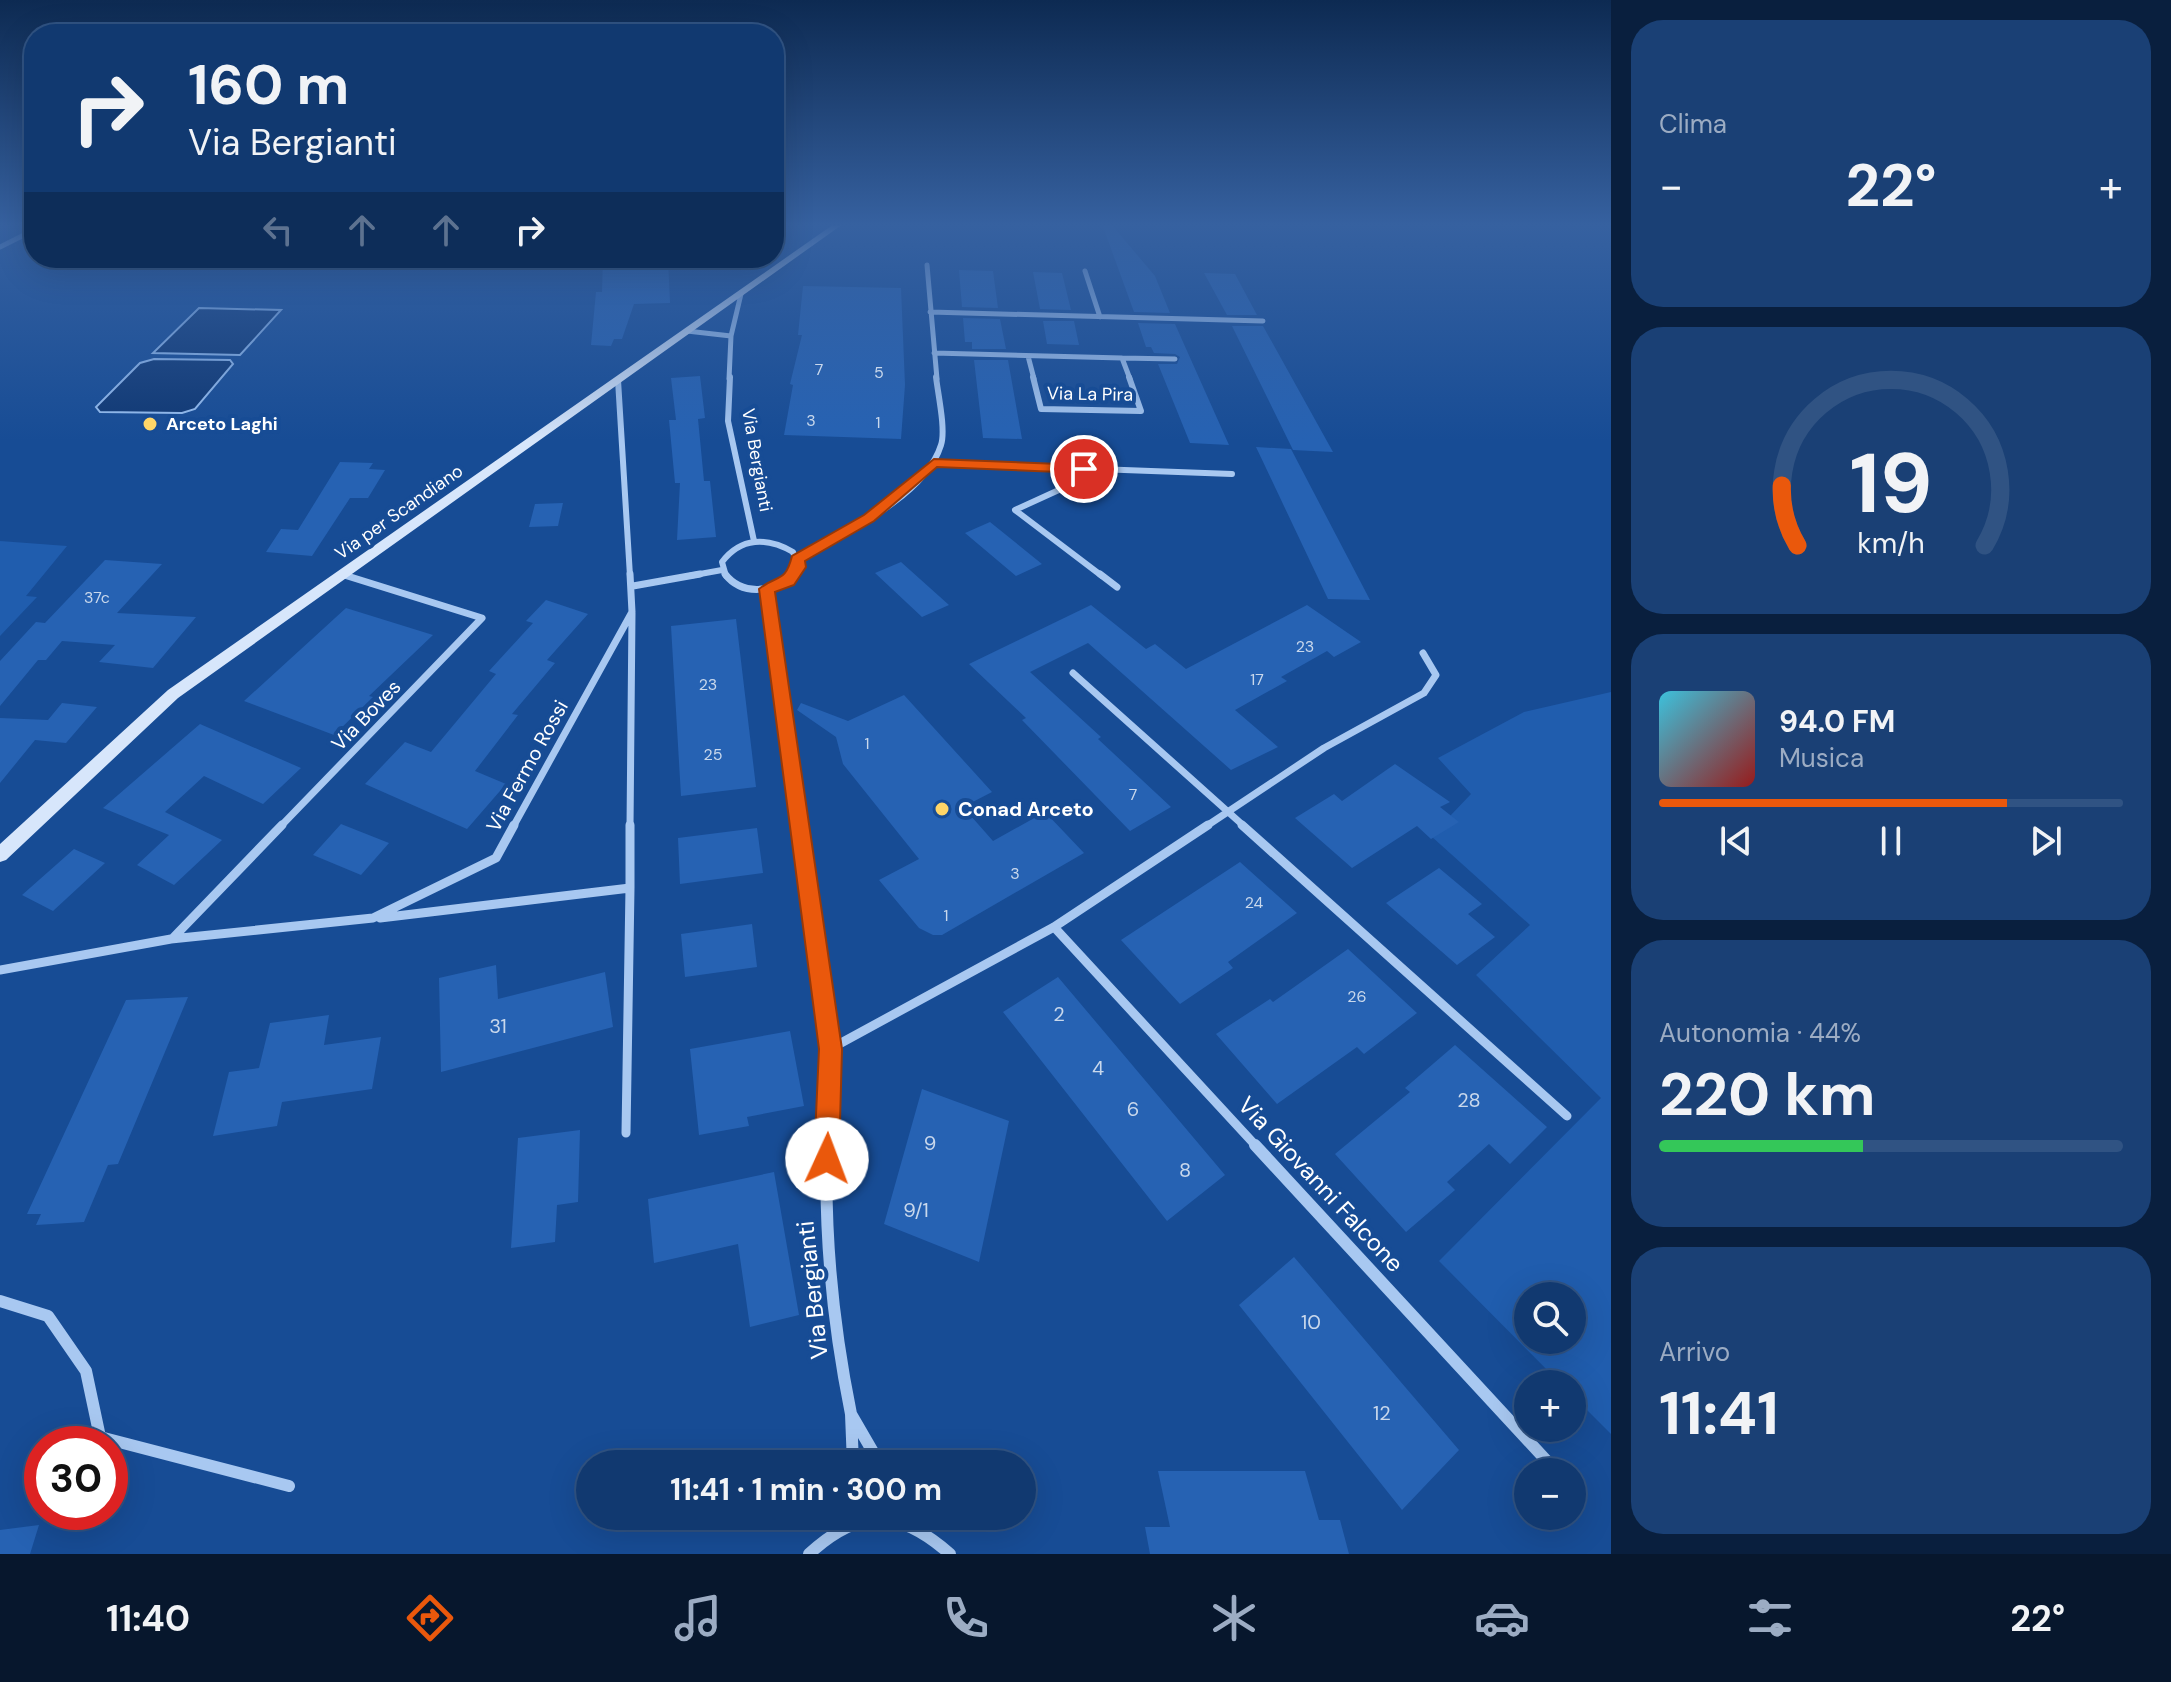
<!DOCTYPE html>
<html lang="it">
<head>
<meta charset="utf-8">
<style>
	body { margin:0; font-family:"DM Sans",sans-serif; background:#1a4075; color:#f1f3f6; height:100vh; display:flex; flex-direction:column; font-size:30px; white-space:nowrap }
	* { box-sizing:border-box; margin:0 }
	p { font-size:26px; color:#9cacc3 }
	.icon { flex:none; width:44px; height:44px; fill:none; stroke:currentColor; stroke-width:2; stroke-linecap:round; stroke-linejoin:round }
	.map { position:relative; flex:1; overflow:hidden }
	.drawer { display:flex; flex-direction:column; gap:20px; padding:20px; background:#091f3e; width:560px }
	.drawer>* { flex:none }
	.top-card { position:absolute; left:24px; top:24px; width:760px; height:244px; border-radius:32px; box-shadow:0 8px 32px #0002,0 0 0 2px #305383; background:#113970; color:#f1f3f6; overflow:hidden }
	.tools { position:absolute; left:1514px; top:1282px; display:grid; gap:16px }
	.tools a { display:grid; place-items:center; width:72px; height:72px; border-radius:50%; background:#113970; box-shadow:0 8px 32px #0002,0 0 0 2px #305383; font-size:40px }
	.speed { position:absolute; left:24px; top:1426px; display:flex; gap:16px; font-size:40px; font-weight:700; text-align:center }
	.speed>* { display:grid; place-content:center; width:104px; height:104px; border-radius:50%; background:#113970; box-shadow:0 8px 32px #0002,0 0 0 2px #305383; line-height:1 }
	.speed .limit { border:12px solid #d22; background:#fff; color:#111 }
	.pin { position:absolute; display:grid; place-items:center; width:68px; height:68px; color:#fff; margin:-34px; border:4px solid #fff; border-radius:50%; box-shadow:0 2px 8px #0007 }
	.me { position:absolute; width:88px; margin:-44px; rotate:2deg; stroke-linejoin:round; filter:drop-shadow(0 0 6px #0008) }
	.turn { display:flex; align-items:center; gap:28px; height:168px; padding:0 32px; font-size:36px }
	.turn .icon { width:104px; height:104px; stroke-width:2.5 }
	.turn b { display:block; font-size:56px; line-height:68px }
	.lanes { display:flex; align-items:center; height:76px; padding:0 32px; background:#0003; justify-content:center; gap:40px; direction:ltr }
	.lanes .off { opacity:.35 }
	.big { font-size:60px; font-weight:700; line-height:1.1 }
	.drawer .tile { flex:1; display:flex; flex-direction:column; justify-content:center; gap:12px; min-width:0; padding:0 28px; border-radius:32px; background:#1a4075 }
	.drawer .dial { align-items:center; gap:0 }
	.dial svg { height:208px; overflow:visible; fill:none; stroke:#305383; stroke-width:7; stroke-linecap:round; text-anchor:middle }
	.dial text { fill:#f1f3f6; stroke:none }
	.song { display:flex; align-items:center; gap:24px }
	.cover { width:96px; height:96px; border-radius:12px; background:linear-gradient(135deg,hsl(190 70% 55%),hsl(0 70% 35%)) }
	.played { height:8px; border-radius:4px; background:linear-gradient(90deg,#ea580c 75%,#305383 75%) }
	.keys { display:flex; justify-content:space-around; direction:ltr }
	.heat { display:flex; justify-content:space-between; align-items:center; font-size:44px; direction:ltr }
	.charge { height:12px; border-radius:6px; background:linear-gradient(90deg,#34c759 44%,#305383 0) }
	.trip { position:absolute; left:576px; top:1450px; width:460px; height:80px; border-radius:40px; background:#113970; box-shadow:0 8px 32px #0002,0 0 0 2px #305383; font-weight:700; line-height:80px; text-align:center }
	.tab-bar { display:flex; height:128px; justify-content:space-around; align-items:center; background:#07172d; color:#9cacc3 }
	.tab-bar .icon { width:56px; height:56px }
	.tab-bar .on { color:#ea580c }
	.tab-bar b { font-size:36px; color:#f1f3f6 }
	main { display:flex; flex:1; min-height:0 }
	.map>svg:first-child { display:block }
	.green { fill:#205dae; fill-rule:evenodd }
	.water { fill:#0f3772; stroke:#9bc2f3; stroke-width:2 }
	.building { fill:#2662b3 }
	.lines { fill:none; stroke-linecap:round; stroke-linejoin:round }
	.street-far4 { stroke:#a8c8f1; stroke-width:5 }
	.street-far3 { stroke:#a8c8f1; stroke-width:6 }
	.street-far2 { stroke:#a8c8f1; stroke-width:7 }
	.street-far1 { stroke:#a8c8f1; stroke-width:9 }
	.street { stroke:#a8c8f1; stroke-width:12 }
	.secondary { fill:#d7e6fb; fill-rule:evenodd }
	.route { fill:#ea580c; stroke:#983908; stroke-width:2 }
	.poi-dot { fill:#ffd668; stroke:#174c95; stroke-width:3 }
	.labels { text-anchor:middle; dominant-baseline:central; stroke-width:8; stroke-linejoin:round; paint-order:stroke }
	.number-label { font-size:16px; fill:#c9d8ec }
	.far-street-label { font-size:18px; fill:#fff; stroke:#174c95 }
	.far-poi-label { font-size:18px; font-weight:bold; fill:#fff; stroke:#174c95; text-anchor:start }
	.street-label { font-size:20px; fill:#fff; stroke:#174c95 }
	.poi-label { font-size:20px; font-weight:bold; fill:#fff; stroke:#174c95; text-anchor:start }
	.near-number-label { font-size:20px; fill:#c9d8ec }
	.near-street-label { font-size:24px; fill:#fff; stroke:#174c95 }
</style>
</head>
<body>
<main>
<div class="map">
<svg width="1611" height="1554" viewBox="0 0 1611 1554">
	<rect width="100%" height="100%" fill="#174c95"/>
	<path class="green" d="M 0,541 L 67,546 L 26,596 L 37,597 L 0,636 Z
		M 1611,692 L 1611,1434 L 1572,1395 L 1572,1384 L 1561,1384 L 1439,1261 L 1601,1098 L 1476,975 L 1530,925 L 1431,836 L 1471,794 L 1438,758 L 1524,712 ZM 1528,1296 L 1572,1296 L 1572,1340 L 1528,1340 Z"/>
	<path class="water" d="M 199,308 L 281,310 L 240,355 L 153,353 Z
		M 154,359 L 230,360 L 233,364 L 195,409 L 182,413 L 100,412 L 96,407 L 140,363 Z"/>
	<path class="building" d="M 1102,224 L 1111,224 L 1155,276 L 1170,313 L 1134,312 Z
		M 603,258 L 668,258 L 670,303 L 634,304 L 622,339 L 614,339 L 611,346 L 591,345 L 596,292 L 602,292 Z
		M 959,270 L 993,271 L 998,308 L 962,307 Z
		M 1033,272 L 1062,273 L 1071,310 L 1040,309 Z
		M 1204,273 L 1235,274 L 1257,315 L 1227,315 Z
		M 803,286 L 901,288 L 905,385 L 901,439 L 784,435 L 793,385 L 790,384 L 802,335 L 798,335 Z
		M 963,318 L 1000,319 L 1006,349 L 972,349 L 972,342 L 965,342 Z
		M 1043,321 L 1074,321 L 1079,345 L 1047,344 Z
		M 1138,323 L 1175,324 L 1229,445 L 1190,443 L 1158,364 L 1177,364 L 1180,357 L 1175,354 L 1154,353 L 1151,347 L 1146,347 Z
		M 1232,326 L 1263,326 L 1333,452 L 1293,450 Z
		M 974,360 L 1008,360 L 1022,439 L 983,438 Z
		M 700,376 L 705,418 L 698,419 L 704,481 L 710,481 L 716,537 L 677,540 L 680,483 L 675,483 L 669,420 L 676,420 L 671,378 Z
		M 1256,447 L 1291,449 L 1370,600 L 1328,599 Z
		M 340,462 L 373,463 L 369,469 L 385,470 L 368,498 L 350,498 L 312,556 L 266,552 L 281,529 L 298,530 Z
		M 563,503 L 558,526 L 529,527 L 535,504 Z
		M 990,522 L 1042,564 L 1016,576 L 965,533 Z
		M 105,560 L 162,564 L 117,613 L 196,617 L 153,668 L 99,662 L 115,645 L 62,641 L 46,660 L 38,660 L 0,706 L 0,661 L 36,622 L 45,623 Z
		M 901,562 L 949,605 L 922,617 L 875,573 Z
		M 546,600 L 588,614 L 547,660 L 555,663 L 512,714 L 518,715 L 475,771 L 506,784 L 467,829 L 365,784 L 405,742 L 431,752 L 496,674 L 489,671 L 533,623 L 526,621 Z
		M 1091,605 L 1146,649 L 1155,644 L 1186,669 L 1307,605 L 1361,642 L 1334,657 L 1327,651 L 1281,677 L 1287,681 L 1235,710 L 1278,747 L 1231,770 L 1088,643 L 1030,672 L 1101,737 L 1098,739 L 1171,807 L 1130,831 L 1022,720 L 1026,718 L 969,664 Z
		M 346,608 L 433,635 L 369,696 L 373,697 L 334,735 L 244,701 Z
		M 736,619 L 756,787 L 681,796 L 671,626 Z
		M 904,695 L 992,792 L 963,807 L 993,841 L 1045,812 L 1084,853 L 942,935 L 933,935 L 919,928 L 879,880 L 919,859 L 843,764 L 836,737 L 797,710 L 801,703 L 848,721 Z
		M 62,703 L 97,707 L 66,743 L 35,740 L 0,783 L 0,718 L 48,720 Z
		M 200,724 L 301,768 L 263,804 L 204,776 L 165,812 L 222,840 L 174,885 L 137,865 L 169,835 L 103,808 Z
		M 1395,764 L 1450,802 L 1440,807 L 1459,822 L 1431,839 L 1417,826 L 1352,868 L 1295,818 L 1334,794 L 1342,801 Z
		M 341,824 L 389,843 L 361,875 L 313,855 Z
		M 757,828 L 763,873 L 680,884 L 678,838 Z
		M 74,849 L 105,863 L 53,911 L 22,895 Z
		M 1240,862 L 1297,913 L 1228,962 L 1233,968 L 1180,1004 L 1121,940 Z
		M 1439,868 L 1482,904 L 1468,914 L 1495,937 L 1457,965 L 1386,903 Z
		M 752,924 L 757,967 L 685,977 L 681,934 Z
		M 1348,949 L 1417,1013 L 1364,1054 L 1357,1047 L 1277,1104 L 1216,1034 L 1270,999 L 1273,1002 Z
		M 496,965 L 498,999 L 605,972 L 613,1027 L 441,1072 L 439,978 Z
		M 1058,977 L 1225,1175 L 1167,1221 L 1003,1012 Z
		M 188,997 L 118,1164 L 108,1165 L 84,1222 L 36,1225 L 41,1214 L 27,1214 L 126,1000 Z
		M 329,1015 L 324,1045 L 381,1037 L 372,1089 L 282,1102 L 277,1126 L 213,1136 L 229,1072 L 259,1068 L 270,1023 Z
		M 790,1031 L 804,1106 L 747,1117 L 749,1126 L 699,1135 L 690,1049 Z
		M 1455,1045 L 1547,1127 L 1510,1164 L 1489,1144 L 1447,1182 L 1455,1190 L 1406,1232 L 1335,1154 L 1410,1092 L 1405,1088 Z
		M 922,1089 L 1009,1121 L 979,1262 L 884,1224 Z
		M 580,1130 L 578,1202 L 557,1205 L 555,1242 L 511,1248 L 518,1138 Z
		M 774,1172 L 799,1315 L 750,1327 L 738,1244 L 654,1263 L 648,1199 Z
		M 1294,1257 L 1459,1450 L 1402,1510 L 1239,1305 Z
		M 1158,1471 L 1305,1471 L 1319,1520 L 1340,1520 L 1349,1554 L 1150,1554 L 1145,1527 L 1170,1527 Z
		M 39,1525 L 30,1554 L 0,1554 L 0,1530 Z"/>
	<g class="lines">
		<path class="street-far4" d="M 0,247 L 34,230
			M 927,265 L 937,379
			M 1085,271 L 1100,317
			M 930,312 L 1263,321
			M 687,331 L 731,336
			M 934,353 L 1122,358 L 1130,379
			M 1028,356 L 1034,379
			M 1122,358 L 1175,359
			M 729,379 L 731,336 L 741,294"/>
		<path class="street-far3" d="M 730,377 L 728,421 L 754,541
			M 1033,377 L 1041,409 L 1141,411 L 1129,377
			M 618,380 L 630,576
			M 934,463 L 1232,474
			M 1055,467 L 1061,489 L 1015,510 L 1102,576
			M 798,559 C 842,534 925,497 941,445 C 946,430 938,394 936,377
			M 341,574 L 347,576
			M 689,576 L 722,570
			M 726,576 L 722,562 C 741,537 767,537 793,552 L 798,567 L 792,576"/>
		<path class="street-far2" d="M 725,574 C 742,596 774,593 793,574
			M 1100,574 L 1117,587
			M 633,586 L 700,574
			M 767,589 L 800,827
			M 1073,673 L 1245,827
			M 280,827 L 482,618 L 341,574
			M 513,827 L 632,612 L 630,574
			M 630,827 L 632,613
			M 1205,827 L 1324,748 L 1424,693 L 1436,675 L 1423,653"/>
		<path class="street-far1" d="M 799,825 L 830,1049 L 827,1147
			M 1242,825 L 1567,1116
			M 380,918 L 630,888 L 630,825
			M 1054,927 L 1257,1147
			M 172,939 L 282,825
			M 0,970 L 171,939 L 373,918 L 496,858 L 514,825
			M 830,1049 L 1054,927 L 1208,825
			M 626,1133 L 630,888"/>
		<path class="street" d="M 827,1145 C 824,1236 833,1325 851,1414
			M 1255,1145 L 1557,1472
			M 0,1301 L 48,1316 L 86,1371 L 100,1437 L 289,1486
			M 853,1464 L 851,1414 L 880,1464
			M 809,1554 C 860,1507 899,1509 950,1554"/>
		<path class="secondary" d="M 834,224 L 843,224 L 178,698 L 6,860 L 0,862 L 0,844 L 168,690 Z"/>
	</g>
	<linearGradient id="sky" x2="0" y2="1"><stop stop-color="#0d2a52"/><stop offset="0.51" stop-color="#3661a0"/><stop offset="1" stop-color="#3661a0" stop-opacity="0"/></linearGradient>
	<rect width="1611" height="441" fill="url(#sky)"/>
	<path class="route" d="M 934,459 L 1084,465 L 1091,469 L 1084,473 L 937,467 L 874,521 L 805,561 L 806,567 L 794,585 L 775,592 L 842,1049 L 839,1159 L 835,1167 L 827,1171 L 818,1167 L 814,1159 L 819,1049 L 759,589 C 777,574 785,584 792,556 L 864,515 Z"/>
	<g class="poi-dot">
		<circle cx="150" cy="424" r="8"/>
		<circle cx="942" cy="809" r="8"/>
	</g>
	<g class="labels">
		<g class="number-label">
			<text x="819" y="369">7</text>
			<text x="879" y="372">5</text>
			<text x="811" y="420">3</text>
			<text x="878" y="422">1</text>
			<text x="97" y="597">37c</text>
			<text x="1305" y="646">23</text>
			<text x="1257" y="679">17</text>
			<text x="708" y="684">23</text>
			<text x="867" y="743">1</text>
			<text x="713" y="754">25</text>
			<text x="1133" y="794">7</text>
			<text x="1015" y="873">3</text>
			<text x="1254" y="902">24</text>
			<text x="946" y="915">1</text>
			<text x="1357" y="996">26</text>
		</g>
		<g class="far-street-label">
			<text transform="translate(1090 394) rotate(1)">Via La Pira</text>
			<text transform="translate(757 460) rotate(80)">Via Bergianti</text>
			<text transform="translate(399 512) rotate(-35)">Via per Scandiano</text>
		</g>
		<g class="far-poi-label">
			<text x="166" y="424">Arceto Laghi</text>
		</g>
		<g class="street-label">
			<text transform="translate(366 715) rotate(-46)">Via Boves</text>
			<text transform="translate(527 766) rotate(-61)">Via Fermo Rossi</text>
		</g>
		<g class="poi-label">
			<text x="958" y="809">Conad Arceto</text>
		</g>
		<g class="near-number-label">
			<text x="1059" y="1014">2</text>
			<text x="498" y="1026">31</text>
			<text x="1098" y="1068">4</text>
			<text x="1469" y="1100">28</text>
			<text x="1133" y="1109">6</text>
			<text x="930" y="1143">9</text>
			<text x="1185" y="1170">8</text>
			<text x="916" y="1210">9/1</text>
			<text x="1311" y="1322">10</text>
			<text x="1382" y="1413">12</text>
		</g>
		<g class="near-street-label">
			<text transform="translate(1321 1184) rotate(47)">Via Giovanni Falcone</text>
			<text transform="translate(812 1290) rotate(-96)">Via Bergianti</text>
		</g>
	</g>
</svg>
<div class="tools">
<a><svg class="icon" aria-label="search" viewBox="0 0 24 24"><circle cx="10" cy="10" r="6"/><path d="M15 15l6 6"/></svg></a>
<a>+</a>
<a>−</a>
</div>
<div class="speed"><div class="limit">30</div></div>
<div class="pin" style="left:1084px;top:469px;background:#d93025"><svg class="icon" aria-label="arrive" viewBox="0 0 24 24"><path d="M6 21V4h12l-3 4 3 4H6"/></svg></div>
<svg class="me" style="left:827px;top:1159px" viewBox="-20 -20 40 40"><circle r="19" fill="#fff"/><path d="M0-13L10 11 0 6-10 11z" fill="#ea580c"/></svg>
<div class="trip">11:41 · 1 min · 300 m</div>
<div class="top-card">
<div class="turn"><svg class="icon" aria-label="right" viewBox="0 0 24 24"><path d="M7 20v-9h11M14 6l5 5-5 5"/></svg><div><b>160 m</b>Via Bergianti</div></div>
<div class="lanes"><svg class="icon off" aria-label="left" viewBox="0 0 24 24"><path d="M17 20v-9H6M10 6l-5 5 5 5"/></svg><svg class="icon off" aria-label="ahead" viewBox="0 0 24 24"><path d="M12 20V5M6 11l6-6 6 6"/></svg><svg class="icon off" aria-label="ahead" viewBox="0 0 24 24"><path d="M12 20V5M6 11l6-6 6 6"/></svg><svg class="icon" aria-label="right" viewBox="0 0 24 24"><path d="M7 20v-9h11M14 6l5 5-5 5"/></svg></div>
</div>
</div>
<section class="drawer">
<div class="tile"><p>Clima</p>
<div class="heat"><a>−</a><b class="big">22°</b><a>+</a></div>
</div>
<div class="tile dial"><svg viewBox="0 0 100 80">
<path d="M14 69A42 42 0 1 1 86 69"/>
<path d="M14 69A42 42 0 0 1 8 46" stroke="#ea580c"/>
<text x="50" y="56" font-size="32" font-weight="700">19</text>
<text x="50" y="72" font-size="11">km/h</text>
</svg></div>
<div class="tile">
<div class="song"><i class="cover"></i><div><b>94.0 FM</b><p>Musica</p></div></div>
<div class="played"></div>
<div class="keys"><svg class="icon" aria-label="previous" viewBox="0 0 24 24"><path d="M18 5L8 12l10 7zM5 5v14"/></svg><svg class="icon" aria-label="pause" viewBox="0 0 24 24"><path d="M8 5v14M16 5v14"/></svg><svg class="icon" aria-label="next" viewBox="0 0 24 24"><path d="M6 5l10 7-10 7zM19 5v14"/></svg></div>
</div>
<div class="tile"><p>Autonomia · 44%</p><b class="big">220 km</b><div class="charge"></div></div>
<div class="tile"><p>Arrivo</p><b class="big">11:41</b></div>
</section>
</main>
<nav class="tab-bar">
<b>11:40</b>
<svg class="icon on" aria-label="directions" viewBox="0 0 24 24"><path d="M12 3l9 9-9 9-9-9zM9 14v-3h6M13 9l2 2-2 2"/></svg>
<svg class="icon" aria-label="music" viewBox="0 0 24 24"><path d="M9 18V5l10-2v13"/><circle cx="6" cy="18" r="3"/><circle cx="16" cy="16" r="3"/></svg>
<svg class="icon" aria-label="phone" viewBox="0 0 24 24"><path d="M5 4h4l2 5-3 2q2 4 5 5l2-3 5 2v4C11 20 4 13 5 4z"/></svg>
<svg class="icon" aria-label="climate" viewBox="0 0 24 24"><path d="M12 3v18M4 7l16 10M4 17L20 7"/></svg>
<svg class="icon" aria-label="car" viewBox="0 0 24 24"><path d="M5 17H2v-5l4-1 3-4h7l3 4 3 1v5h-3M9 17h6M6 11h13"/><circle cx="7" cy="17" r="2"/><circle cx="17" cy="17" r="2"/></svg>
<svg class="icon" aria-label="filters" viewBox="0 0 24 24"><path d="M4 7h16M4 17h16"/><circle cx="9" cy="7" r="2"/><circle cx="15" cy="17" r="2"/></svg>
<b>22°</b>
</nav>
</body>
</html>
